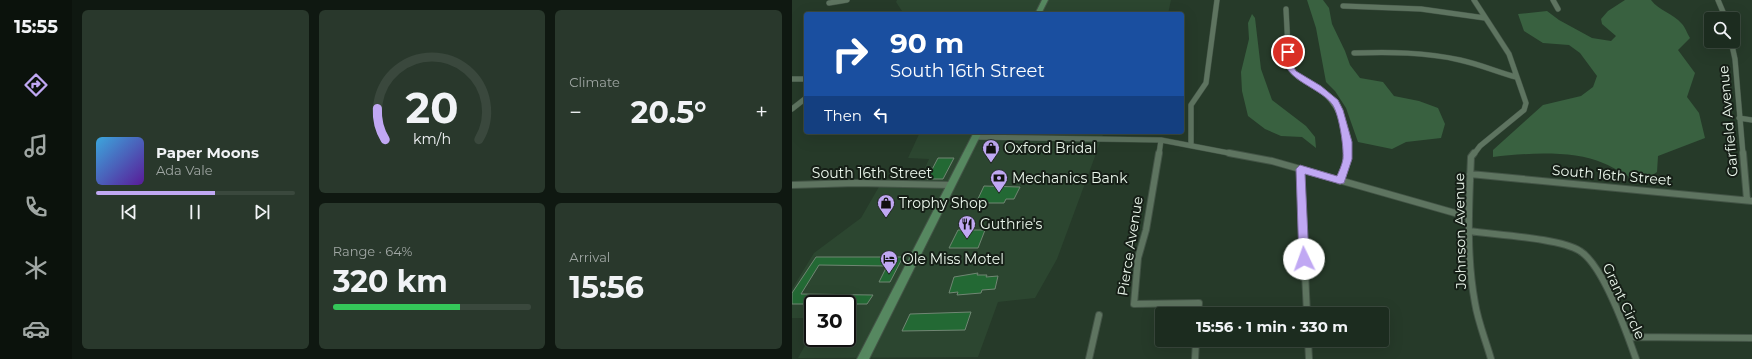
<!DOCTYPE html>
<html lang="en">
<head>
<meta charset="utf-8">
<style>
	body { margin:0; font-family:Montserrat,sans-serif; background:#29382c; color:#f1f3f6; height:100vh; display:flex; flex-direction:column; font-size:15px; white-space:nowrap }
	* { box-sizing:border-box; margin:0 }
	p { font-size:13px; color:#a0a7a4 }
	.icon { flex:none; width:22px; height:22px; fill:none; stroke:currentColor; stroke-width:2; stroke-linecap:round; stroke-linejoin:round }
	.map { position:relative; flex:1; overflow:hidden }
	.panel { display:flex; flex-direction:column; gap:10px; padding:10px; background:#0f1811; width:720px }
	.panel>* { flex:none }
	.hud { position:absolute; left:12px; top:12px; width:380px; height:122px; border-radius:4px; box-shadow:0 4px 16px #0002,0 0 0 1px #3a483d; background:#1a4fa0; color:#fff; overflow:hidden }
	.tools { position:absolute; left:912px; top:12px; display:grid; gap:8px }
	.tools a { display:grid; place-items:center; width:36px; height:36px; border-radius:4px; background:#1c2c1f; box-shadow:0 4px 16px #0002,0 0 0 1px #3a483d; font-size:20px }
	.speed { position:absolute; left:12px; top:295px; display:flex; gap:8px; font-size:20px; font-weight:700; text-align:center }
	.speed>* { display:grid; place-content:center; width:52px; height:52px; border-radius:50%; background:#1c2c1f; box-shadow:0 4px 16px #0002,0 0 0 1px #3a483d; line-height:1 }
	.speed .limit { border:2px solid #111; border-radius:6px; background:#fff; color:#111 }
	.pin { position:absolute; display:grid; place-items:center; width:34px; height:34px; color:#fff; margin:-17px; border:2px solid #fff; border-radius:50%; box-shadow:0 1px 4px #0007 }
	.me { position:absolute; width:44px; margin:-22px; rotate:357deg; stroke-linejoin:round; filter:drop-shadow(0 0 3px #0008) }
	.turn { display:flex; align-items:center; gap:14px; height:84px; padding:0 20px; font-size:18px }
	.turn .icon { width:52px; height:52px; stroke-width:2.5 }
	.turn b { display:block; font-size:28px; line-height:34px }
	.then { display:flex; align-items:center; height:38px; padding:0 20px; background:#0003; gap:8px; font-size:15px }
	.big { font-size:30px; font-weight:700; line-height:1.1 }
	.panel .card { flex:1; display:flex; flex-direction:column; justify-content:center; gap:6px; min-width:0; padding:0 14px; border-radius:6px; background:#29382c }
	.panel .dial { align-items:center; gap:0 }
	.dial svg { height:104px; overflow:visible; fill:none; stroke:#3a483d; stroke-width:7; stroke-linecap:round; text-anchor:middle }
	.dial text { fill:#f1f3f6; stroke:none }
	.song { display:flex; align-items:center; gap:12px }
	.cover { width:48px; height:48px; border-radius:6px; background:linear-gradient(135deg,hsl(200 70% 55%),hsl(270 70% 35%)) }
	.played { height:4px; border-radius:2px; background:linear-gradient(90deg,#c0a8f3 60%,#3a483d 60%) }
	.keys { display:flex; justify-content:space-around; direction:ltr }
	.heat { display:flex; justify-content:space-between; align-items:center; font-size:22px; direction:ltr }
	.charge { height:6px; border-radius:3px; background:linear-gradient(90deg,#34c759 64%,#3a483d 0) }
	.panel .tiles { flex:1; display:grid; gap:10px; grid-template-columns:repeat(3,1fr) }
	.card:first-child { grid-row:span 2 }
	.trip { position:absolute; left:363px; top:307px; width:234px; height:40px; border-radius:4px; background:#1c2c1f; box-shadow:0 4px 16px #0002,0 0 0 1px #3a483d; font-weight:700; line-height:40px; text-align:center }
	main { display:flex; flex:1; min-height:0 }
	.menu { display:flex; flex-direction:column; width:72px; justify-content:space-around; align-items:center; background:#0b120c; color:#a0a7a4 }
	.menu .icon { width:28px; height:28px }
	.menu .on { color:#c0a8f3 }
	.menu b { font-size:18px; color:#f1f3f6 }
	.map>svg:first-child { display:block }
	.built { fill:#2c4630 }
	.green { fill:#396140 }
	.building { fill:#236934; stroke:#708673 }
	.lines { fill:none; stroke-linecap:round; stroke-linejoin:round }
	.minor-far1-casing { stroke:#435446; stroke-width:6 }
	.minor-casing { stroke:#435446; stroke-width:8 }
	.secondary-casing { stroke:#435446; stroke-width:2 }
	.minor-far1 { stroke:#5e7460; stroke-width:5 }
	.minor { stroke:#5e7460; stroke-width:6 }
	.secondary { fill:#568860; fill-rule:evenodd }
	.route { fill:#c0a8f3; stroke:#7d6d9e }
	.labels { text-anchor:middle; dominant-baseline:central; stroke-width:4; stroke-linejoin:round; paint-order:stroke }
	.street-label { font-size:14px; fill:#ebf7ec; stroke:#161f17 }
	.poi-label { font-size:14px; fill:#ebf7ec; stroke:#161f17; text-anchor:start }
</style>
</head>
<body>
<main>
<nav class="menu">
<b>15:55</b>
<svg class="icon on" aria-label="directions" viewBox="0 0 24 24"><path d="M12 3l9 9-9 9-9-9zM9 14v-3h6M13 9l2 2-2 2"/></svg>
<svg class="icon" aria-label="music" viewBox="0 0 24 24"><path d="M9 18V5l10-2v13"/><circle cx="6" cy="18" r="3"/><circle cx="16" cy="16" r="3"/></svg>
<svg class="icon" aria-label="phone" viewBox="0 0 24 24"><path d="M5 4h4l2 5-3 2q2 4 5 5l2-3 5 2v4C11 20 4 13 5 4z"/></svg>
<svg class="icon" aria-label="climate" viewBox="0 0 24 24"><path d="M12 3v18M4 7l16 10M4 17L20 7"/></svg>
<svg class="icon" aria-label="car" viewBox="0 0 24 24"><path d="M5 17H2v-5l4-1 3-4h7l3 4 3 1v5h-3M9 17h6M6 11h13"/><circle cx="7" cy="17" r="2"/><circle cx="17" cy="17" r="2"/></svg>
</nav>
<section class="panel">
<div class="tiles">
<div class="card">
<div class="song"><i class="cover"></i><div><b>Paper Moons</b><p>Ada Vale</p></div></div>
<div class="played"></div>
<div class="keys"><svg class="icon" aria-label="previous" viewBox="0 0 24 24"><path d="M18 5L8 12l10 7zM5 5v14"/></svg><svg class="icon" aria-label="pause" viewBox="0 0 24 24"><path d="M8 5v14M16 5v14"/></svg><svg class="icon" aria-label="next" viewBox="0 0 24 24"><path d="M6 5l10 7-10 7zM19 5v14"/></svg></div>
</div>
<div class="card dial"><svg viewBox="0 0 100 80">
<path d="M14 69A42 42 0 1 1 86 69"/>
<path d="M14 69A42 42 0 0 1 8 45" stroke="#c0a8f3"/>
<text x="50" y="56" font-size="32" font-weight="700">20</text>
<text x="50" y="72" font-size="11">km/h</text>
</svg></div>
<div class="card"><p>Climate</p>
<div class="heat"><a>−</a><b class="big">20.5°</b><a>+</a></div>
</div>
<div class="card"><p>Range · 64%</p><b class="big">320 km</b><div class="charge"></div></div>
<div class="card"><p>Arrival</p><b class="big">15:56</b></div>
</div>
</section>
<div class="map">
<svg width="960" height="359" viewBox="0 0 960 359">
	<rect width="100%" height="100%" fill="#263a29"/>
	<path class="built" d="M 105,0 L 379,0 L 376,14 L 116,14 L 110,11 L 104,2 Z
		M 128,132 L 312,132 L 265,259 L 243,298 L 206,302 L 186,357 L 6,358 L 21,331 L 21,338 L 55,338 L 55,304 L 21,304 L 21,318 L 0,318 L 0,289 L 22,253 L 69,218 L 88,185 L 124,188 L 137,159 L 116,158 Z"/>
	<path class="green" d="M 515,0 L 531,0 L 537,8 L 540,24 L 553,51 L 558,65 L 568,78 L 591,82 L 602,96 L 627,101 L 646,108 L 653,124 L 649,138 L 614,142 L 600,149 L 566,142 L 554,108 L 543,91 L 534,82 L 524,28 Z
		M 833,0 L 859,0 C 867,11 881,13 890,24 C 893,27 895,33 898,38 L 886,50 L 903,73 L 895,97 L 907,113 L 913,138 L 866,156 L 865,172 L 849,183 C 836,177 824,168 811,163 C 782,150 733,153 701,157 L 701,150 L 751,105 L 789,96 L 801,87 L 805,76 L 788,53 L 777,45 L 751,43 L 732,31 L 726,14 L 755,11 L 767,20 L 800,38 L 819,41 L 824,36 L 810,24 L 809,19 L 816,11 Z
		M 460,14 L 463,18 L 469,69 L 480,100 L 514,126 L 523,137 L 524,148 L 510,137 L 489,136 L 473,129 L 456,116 L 450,91 L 449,72 L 457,39 L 456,23 Z"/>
	<path class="building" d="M 146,158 L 162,158 L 151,179 L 135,179 Z
		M 192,186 L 228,187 L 222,199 L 214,199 L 212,203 L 184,203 Z
		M 166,230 L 193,230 L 186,248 L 157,248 Z
		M 24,257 L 111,257 L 98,282 L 87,282 L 95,266 L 27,265 L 9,294 L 81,295 L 75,304 L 0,304 L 0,293 Z
		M 186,273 L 185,275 L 195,275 L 194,277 L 206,276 L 203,289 L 190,290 L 189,293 L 165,295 L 166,292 L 157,293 L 162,277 Z
		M 179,312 L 173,330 L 110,331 L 118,314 Z"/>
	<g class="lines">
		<g class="minor-far1-casing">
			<path id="minor-far1" d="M 761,0 L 766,9
				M 926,0 L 934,19
				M 37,3 L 55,0
				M 551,6 L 629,9 L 693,18
				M 494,9 L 497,67 C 503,77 514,81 524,87 C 547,101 556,128 555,154
				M 939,41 L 943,59 L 951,154
				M 562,53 C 598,52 633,52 668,60 C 687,64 705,72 724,77
				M 0,79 L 14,79
				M 0,109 L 14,98
				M 947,118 L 960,120
				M 184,137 L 369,140 L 442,154
				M 399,145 L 399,105 L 414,83 L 425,0
				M 367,154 L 369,140
				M 682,154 L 688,146 L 732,110 L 734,103 L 717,54 L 682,0"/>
		</g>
		<g class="minor-casing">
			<path id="minor" d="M 367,153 L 354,230 L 346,258 L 342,304 L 407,303 L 406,314
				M 437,153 L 480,161 L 677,217
				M 682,153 L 679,157 C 677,205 674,255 683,303 C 686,322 694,341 699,359
				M 951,153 L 955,200
				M 508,169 L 515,314
				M 678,174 L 960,201
				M 548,181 L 554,163 L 555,153
				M 0,185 L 64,183 L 159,185
				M 677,231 C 704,235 768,238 788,251 C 811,265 835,333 844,359
				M 837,337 L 960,338
				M 516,340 L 517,359
				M 297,359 L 307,315
				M 403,359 L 404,340"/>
		</g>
		<g class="secondary-casing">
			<path id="secondary" d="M 250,0 L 256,0 L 249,14 L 243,14 Z
				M 182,132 L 190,132 L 77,359 L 65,359 Z"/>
		</g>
		<use href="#minor-far1" class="minor-far1"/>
		<use href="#minor" class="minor"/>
		<use href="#secondary" class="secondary"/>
	</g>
	<path class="route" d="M 494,50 L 496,50 L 500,52 L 501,66 L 504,71 L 529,86 L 546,100 L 551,110 L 560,142 L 560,159 L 552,183 L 548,184 L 513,174 L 517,259 L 516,262 L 512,263 L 509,262 L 507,259 L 504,169 L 508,165 L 545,176 C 547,171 550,165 551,159 C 552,147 547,113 540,104 C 527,86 483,78 494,50 Z"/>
	<defs>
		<g id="shop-pin" transform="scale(0.9)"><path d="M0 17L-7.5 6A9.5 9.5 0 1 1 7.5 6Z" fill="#c0a8f3" stroke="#161f17"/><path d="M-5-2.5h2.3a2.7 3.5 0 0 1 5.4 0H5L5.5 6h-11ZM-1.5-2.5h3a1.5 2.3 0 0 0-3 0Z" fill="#111"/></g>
		<g id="bank-pin" transform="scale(0.9)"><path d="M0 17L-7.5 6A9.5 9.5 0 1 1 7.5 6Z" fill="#c0a8f3" stroke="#161f17"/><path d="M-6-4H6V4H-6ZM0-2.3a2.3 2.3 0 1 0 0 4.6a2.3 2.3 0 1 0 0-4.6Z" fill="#111"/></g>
		<g id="restaurant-pin" transform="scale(0.9)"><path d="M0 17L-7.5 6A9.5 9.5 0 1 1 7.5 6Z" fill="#c0a8f3" stroke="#161f17"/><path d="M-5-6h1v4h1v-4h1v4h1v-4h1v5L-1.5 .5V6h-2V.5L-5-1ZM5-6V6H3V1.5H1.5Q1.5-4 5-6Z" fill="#111"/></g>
		<g id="hotel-pin" transform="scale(0.9)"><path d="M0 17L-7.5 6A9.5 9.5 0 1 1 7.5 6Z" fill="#c0a8f3" stroke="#161f17"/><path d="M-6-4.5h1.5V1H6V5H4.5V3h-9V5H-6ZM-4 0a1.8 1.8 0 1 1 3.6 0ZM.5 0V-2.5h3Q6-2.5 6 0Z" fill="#111"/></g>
	</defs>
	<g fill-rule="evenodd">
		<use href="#shop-pin" x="199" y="148"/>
		<use href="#bank-pin" x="207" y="178"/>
		<use href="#shop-pin" x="94" y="203"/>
		<use href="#restaurant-pin" x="175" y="224"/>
		<use href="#hotel-pin" x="97" y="259"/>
	</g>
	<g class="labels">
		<g class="street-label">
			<text transform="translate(936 121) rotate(-95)">Garfield Avenue</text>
			<text x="80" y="173">South 16th Street</text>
			<text transform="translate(820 175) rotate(5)">South 16th Street</text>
			<text transform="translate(668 231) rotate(-91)">Johnson Avenue</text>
			<text transform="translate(338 246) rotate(-81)">Pierce Avenue</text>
			<text transform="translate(832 301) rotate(65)">Grant Circle</text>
		</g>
		<g class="poi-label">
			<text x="212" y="148">Oxford Bridal</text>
			<text x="220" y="178">Mechanics Bank</text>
			<text x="107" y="203">Trophy Shop</text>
			<text x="188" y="224">Guthrie's</text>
			<text x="110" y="259">Ole Miss Motel</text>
		</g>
	</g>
</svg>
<div class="tools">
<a><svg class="icon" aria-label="search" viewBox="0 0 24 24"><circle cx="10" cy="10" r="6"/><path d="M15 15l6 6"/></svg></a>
</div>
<div class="speed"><div class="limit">30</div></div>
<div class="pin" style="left:496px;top:52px;background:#d93025"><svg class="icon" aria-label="arrive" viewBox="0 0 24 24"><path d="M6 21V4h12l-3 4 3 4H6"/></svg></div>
<svg class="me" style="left:512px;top:259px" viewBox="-20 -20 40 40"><circle r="19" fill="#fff"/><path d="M0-13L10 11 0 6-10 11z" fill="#c0a8f3"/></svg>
<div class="trip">15:56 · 1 min · 330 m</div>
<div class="hud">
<div class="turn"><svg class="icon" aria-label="right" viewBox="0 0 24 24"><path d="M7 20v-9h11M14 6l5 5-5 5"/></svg><div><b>90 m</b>South 16th Street</div></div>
<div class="then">Then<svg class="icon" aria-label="left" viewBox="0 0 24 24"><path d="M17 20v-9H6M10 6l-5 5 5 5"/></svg></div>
</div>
</div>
</main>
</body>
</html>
